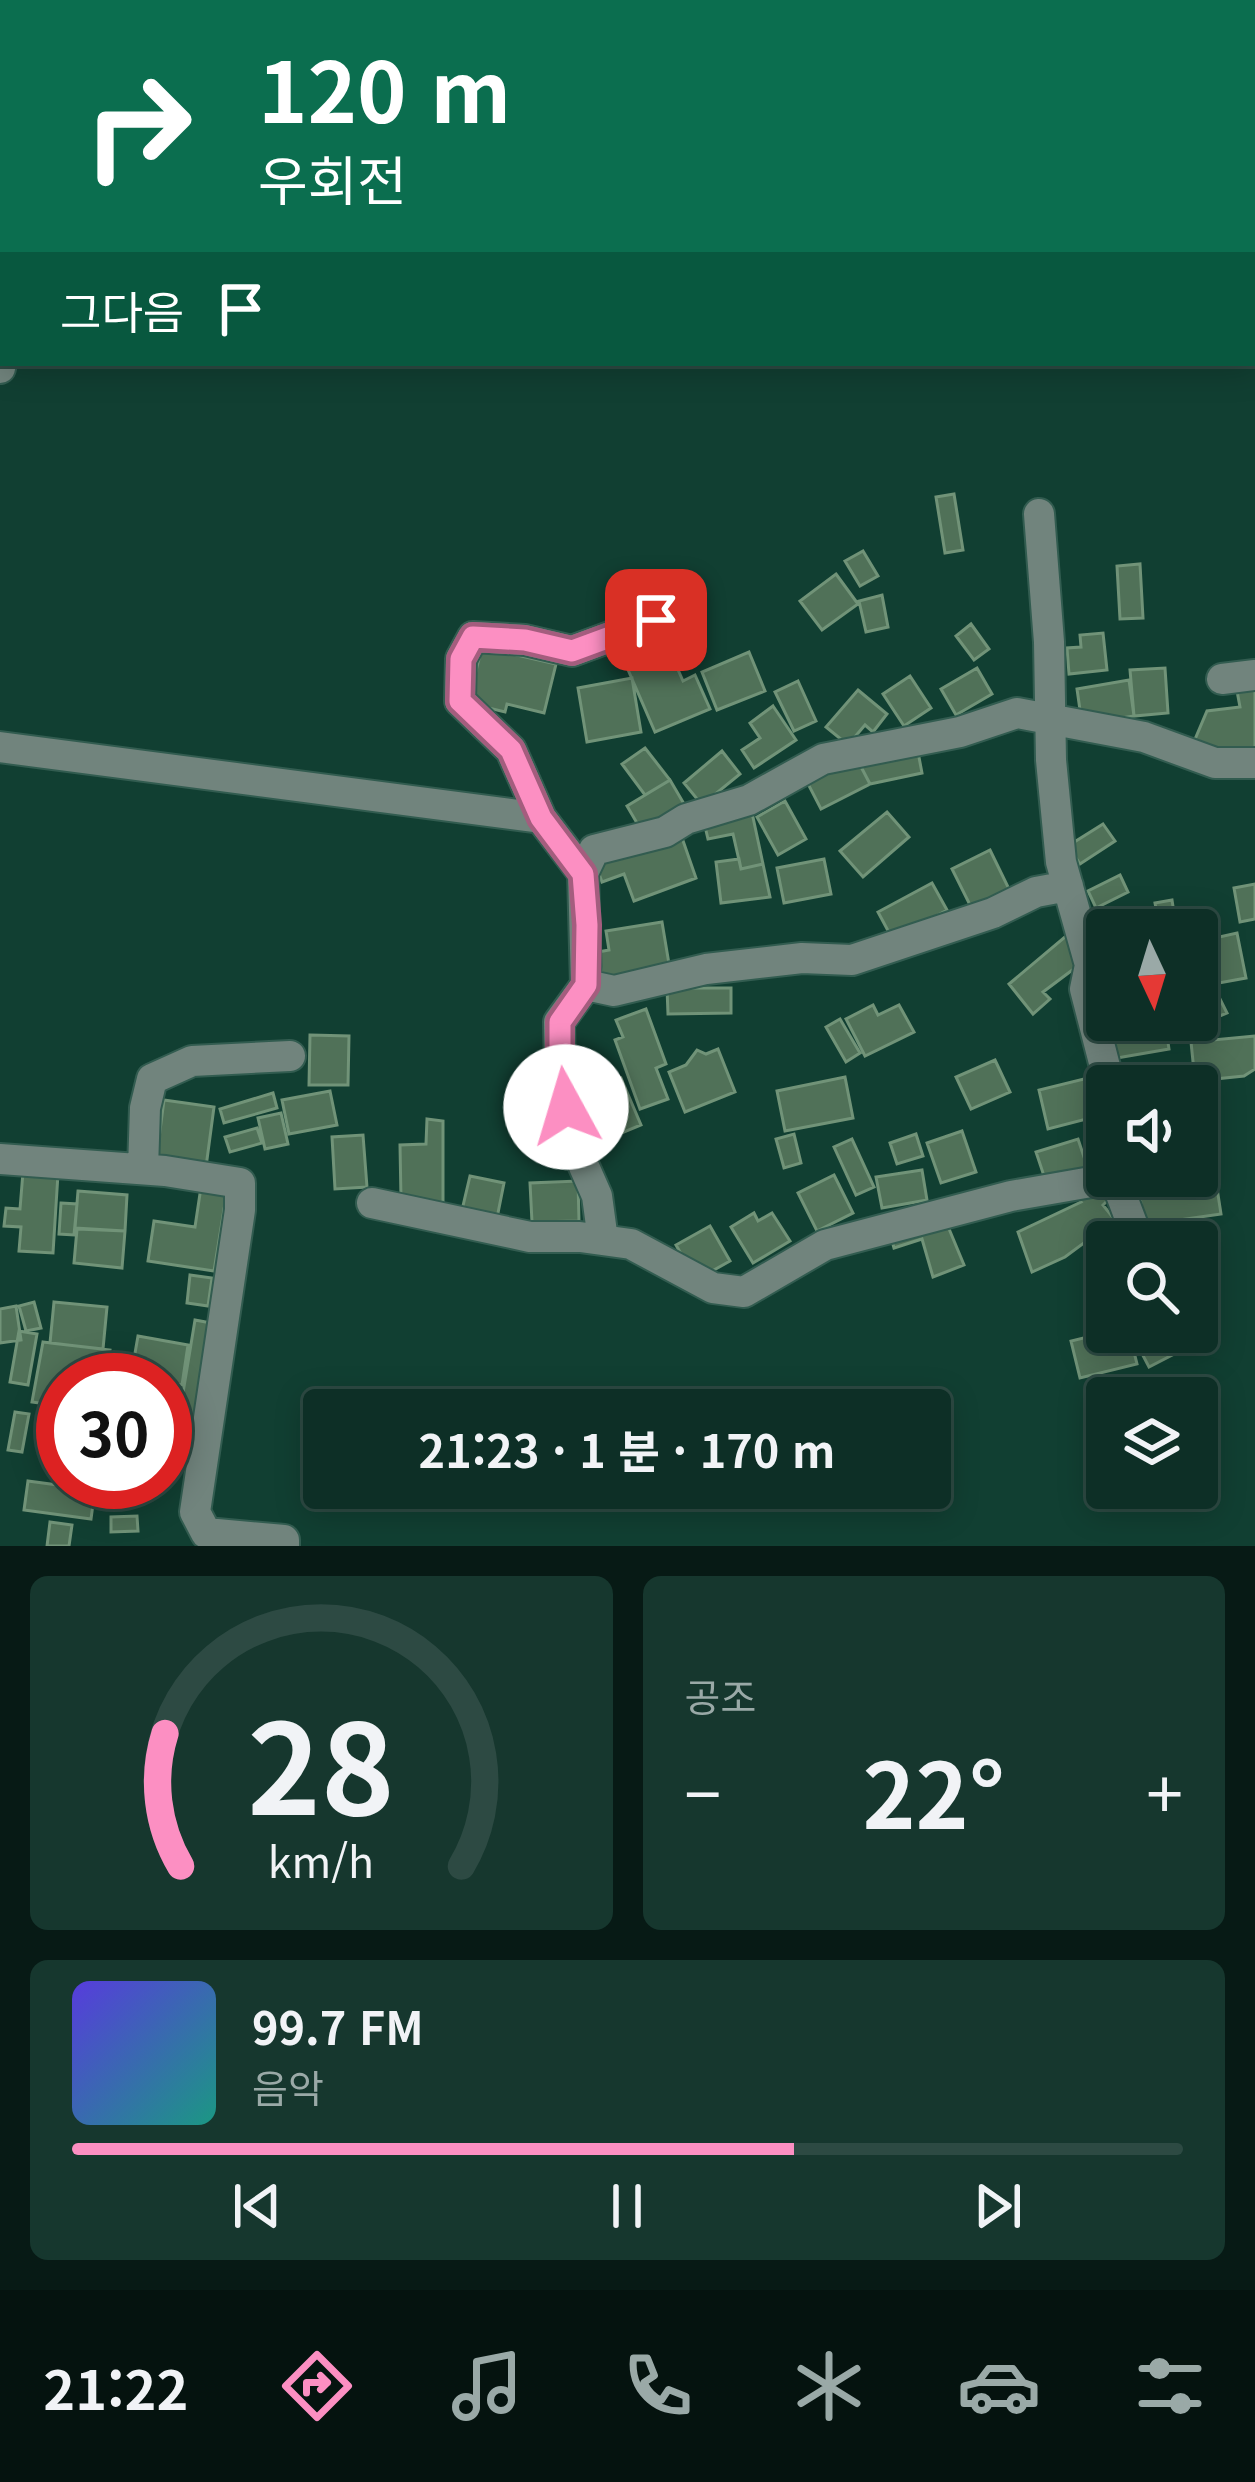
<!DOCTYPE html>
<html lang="ko">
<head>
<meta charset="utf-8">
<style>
	body { margin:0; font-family:Georgia,"Noto Sans KR",serif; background:#16372e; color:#f1f3f6; height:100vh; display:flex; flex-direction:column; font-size:45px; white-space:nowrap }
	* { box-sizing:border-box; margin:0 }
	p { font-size:39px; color:#9aa9a7 }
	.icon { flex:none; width:66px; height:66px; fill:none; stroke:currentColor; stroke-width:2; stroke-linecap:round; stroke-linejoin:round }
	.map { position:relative; height:1546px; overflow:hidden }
	.panel { display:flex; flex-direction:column; gap:30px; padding:30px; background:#071a15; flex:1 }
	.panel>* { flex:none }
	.guide { position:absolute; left:0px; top:0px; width:1257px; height:366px; box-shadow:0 6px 30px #0003,0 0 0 3px #2d4a43; background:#0b6e4f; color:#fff; overflow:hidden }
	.needle { width:78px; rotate:176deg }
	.tools { position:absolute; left:1086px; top:909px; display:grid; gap:24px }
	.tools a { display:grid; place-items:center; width:132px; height:132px; border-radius:12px; background:#0d2f26; box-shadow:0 6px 30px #0003,0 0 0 3px #2d4a43; font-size:60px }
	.speed { position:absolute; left:36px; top:1353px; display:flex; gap:24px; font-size:60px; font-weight:700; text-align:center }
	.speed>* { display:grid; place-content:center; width:156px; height:156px; border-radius:50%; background:#0d2f26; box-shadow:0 6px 30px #0003,0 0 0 3px #2d4a43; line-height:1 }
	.speed .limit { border:18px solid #d22; background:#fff; color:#111 }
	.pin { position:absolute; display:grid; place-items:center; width:102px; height:102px; color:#fff; margin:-51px; border-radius:24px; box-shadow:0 6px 18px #0006 }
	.me { position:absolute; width:132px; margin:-66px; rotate:354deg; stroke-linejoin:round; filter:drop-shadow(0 0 9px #0008) }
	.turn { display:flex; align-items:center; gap:42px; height:252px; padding:0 60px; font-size:54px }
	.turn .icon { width:156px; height:156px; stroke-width:2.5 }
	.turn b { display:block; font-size:84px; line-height:102px }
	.then { display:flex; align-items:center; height:114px; padding:0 60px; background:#0003; gap:24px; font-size:45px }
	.big { font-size:90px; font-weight:700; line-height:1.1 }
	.panel .card { flex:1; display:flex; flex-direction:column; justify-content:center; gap:18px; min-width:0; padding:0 42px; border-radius:18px; background:#16372e }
	.panel .dial { align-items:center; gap:0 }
	.dial svg { height:312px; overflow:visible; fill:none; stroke:#2d4a43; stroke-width:7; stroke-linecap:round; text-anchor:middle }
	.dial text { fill:#f1f3f6; stroke:none }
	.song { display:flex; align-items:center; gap:36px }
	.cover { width:144px; height:144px; border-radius:18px; background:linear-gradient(135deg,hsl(250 70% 55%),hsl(170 70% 35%)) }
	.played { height:12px; border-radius:6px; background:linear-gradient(90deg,#fc8fc2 65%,#2d4a43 65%) }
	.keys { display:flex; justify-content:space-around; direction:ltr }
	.heat { display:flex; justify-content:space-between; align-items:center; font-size:66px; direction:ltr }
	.panel .tiles { flex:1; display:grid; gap:30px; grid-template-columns:1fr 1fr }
	.card:last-child { grid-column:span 2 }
	.trip { position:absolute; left:303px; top:1389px; width:648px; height:120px; border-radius:12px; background:#0d2f26; box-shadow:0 6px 30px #0003,0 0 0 3px #2d4a43; font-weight:700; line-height:120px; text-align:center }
	.tab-bar { display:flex; height:192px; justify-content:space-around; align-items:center; background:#05130f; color:#9aa9a7 }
	.tab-bar .icon { width:84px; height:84px }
	.tab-bar .current { color:#fc8fc2 }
	.tab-bar b { font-size:54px; color:#f1f3f6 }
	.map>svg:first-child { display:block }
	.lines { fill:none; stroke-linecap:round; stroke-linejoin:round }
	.stream { stroke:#9494b8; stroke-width:8 }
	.building { fill:#507158; stroke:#719378; stroke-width:3 }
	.minor-casing { stroke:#325c50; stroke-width:34 }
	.path { stroke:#6e9085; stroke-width:4.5; stroke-dasharray:9 6; stroke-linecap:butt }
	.minor { stroke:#71847d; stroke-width:30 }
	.route-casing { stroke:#a45d7e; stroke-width:30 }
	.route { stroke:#fc8fc2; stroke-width:21 }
</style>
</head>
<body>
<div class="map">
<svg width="1255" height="1546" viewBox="0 0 1255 1546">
	<rect width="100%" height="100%" fill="#113f32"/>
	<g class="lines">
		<path class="stream" d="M 1073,0 L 1076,3
			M 1254,195 L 1255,196"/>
	</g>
	<path class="building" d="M 954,494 L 963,550 L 945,553 L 936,497 Z
		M 863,551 L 878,576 L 860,586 L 845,561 Z
		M 1140,564 L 1143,618 L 1120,619 L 1117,566 Z
		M 836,574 L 858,604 L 822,630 L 800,601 Z
		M 882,595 L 888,627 L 866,632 L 859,601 Z
		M 971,624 L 989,649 L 974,660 L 956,636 Z
		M 1103,633 L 1107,670 L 1069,674 L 1067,648 L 1081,647 L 1080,635 Z
		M 482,647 L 556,664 L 544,713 L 507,704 L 505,712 L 468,703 Z
		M 668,647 L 683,681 L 695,675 L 710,709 L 655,732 L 626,665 Z
		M 749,652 L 765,691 L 717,710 L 702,672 Z
		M 977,668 L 992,694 L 956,715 L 941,689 Z
		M 1165,668 L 1168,713 L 1134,716 L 1130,670 Z
		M 910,676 L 931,708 L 904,726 L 883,694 Z
		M 632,678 L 641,732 L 587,742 L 578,688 Z
		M 1129,680 L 1134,716 L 1082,724 L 1077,689 Z
		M 798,681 L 816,721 L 794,731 L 775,692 Z
		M 1255,688 L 1255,754 L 1224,758 L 1193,744 L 1207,711 L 1240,707 L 1237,691 Z
		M 858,690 L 887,714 L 873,732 L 865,725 L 848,745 L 826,727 Z
		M 773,706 L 796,740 L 754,768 L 742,750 L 760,738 L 750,723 Z
		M 645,748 L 670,780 L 645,795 L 622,764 Z
		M 722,751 L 740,774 L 702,805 L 684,783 Z
		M 918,752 L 922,773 L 870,784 L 859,763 Z
		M 855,755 L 870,784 L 821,809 L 806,780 Z
		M 670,780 L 687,809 L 644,835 L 627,806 Z
		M 785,801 L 806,839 L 778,855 L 757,817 Z
		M 751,808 L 763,864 L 741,869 L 733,834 L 708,839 L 703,818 Z
		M 887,812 L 909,837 L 863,877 L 840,851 Z
		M 1103,824 L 1115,841 L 1080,864 L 1068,846 Z
		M 680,832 L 696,878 L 634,901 L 624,874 L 602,882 L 595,863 Z
		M 990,850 L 1010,891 L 972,909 L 952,869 Z
		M 739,859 L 741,869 L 763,864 L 770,897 L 721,903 L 716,862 Z
		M 824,859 L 831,894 L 784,903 L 777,868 Z
		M 1120,875 L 1128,892 L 1096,908 L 1088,891 Z
		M 932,883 L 947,910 L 893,940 L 878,912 Z
		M 1255,884 L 1255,919 L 1240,922 L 1234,888 Z
		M 1172,900 L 1176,926 L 1160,929 L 1155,903 Z
		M 662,922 L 670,970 L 603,981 L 598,952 L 609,950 L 606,931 Z
		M 1072,931 L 1079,965 L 1043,992 L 1050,999 L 1033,1014 L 1009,984 Z
		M 1237,933 L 1246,978 L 1197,987 L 1197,942 Z
		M 667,988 L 731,988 L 731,1013 L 668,1014 Z
		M 1219,997 L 1227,1013 L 1198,1025 L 1197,1005 Z
		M 873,1005 L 878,1015 L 899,1005 L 914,1032 L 865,1056 L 846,1019 Z
		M 646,1009 L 666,1064 L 656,1068 L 668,1099 L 640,1109 L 615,1040 L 623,1037 L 616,1020 Z
		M 840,1019 L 860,1053 L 846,1062 L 826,1027 Z
		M 1165,1023 L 1169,1049 L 1117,1058 L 1113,1032 Z
		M 310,1035 L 349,1036 L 348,1085 L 309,1085 Z
		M 1255,1036 L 1255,1069 L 1244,1076 L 1195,1081 L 1191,1042 Z
		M 718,1049 L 735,1092 L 685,1112 L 669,1072 L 686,1065 L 697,1050 L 706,1054 Z
		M 995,1060 L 1010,1092 L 971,1109 L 956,1077 Z
		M 1096,1076 L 1106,1114 L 1048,1129 L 1039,1090 Z
		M 845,1077 L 853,1118 L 785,1131 L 777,1091 Z
		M 621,1078 L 641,1125 L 590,1146 L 570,1099 Z
		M 330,1091 L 337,1125 L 289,1134 L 282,1100 Z
		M 273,1093 L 277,1108 L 224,1123 L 220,1109 Z
		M 164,1100 L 214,1107 L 206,1167 L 156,1161 Z
		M 281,1113 L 288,1144 L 265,1149 L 258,1118 Z
		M 427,1119 L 443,1121 L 443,1211 L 401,1199 L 400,1145 L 426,1144 Z
		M 257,1128 L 262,1143 L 230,1152 L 225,1137 Z
		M 962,1131 L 976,1172 L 941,1183 L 927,1143 Z
		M 794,1134 L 801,1163 L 784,1168 L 776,1139 Z
		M 916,1134 L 923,1156 L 897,1164 L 890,1143 Z
		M 363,1135 L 367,1187 L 335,1189 L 332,1137 Z
		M 852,1139 L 874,1187 L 856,1195 L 834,1147 Z
		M 1078,1139 L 1088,1169 L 1046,1182 L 1036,1152 Z
		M 1213,1162 L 1221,1214 L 1144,1225 L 1137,1176 L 1197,1176 L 1197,1164 Z
		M 922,1170 L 927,1200 L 882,1208 L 876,1177 Z
		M 23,1172 L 58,1174 L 53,1253 L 19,1251 L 21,1227 L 4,1226 L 6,1208 L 20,1209 Z
		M 834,1175 L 853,1213 L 817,1231 L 798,1193 Z
		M 470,1176 L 504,1183 L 497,1218 L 462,1210 Z
		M 578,1181 L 579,1221 L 532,1222 L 530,1183 Z
		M 1096,1181 L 1111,1197 L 1103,1205 L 1115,1220 L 1065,1257 L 1032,1272 L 1018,1232 L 1081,1202 L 1074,1194 Z
		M 201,1187 L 227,1191 L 214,1271 L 148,1261 L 154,1221 L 195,1227 Z
		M 78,1191 L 127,1195 L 125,1231 L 75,1228 Z
		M 61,1203 L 77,1204 L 74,1235 L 59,1234 Z
		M 754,1213 L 758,1221 L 772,1213 L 790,1241 L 753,1263 L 731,1227 Z
		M 947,1224 L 964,1265 L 933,1277 L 922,1239 L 894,1248 L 890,1234 Z
		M 710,1226 L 730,1261 L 696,1280 L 676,1245 Z
		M 77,1229 L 125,1231 L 122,1268 L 74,1263 Z
		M 190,1275 L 212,1278 L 208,1306 L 187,1303 Z
		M 34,1302 L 41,1328 L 26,1331 L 19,1306 Z
		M 54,1302 L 107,1307 L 103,1349 L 50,1343 Z
		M 16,1306 L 21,1340 L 0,1343 L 0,1309 Z
		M 195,1320 L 211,1323 L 195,1426 L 178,1423 Z
		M 1197,1323 L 1205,1338 L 1149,1367 L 1139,1348 L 1171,1332 L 1197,1332 Z
		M 19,1331 L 37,1334 L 28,1385 L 10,1382 Z
		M 1108,1332 L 1129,1332 L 1137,1364 L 1080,1378 L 1071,1341 Z
		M 138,1336 L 188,1345 L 182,1385 L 131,1376 Z
		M 43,1342 L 110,1350 L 107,1380 L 63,1380 L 63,1398 L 58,1397 L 54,1405 L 32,1402 Z
		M 15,1412 L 29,1414 L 22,1452 L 8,1450 Z
		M 28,1481 L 73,1487 L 74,1482 L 96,1482 L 91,1519 L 24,1510 Z
		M 137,1516 L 138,1531 L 111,1532 L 111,1517 Z
		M 50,1522 L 72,1525 L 69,1546 L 47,1546 Z"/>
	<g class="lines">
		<g class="minor-casing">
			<path id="minor" d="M 47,3 L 48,0
				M 0,368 L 3,345
				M 1039,514 L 1049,642 L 1051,760 L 1061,862 L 1090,965 L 1085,989 L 1110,1086
				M 1222,679 L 1255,675
				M 0,747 L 541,818 L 583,873 L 586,985 L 559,1022 L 560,1075 L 572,1139 L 597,1196 L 603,1240
				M 541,818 L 511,750 L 460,701 L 461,659 L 473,637 L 525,640 L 572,651 L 656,620
				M 583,873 L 594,850 L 665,832 L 686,819 L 749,800 L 823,759 L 960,732 L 1017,713 L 1144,737 L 1215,763 L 1255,763
				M 586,985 L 614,991 L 706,969 L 802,958 L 852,960 L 993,913 L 1036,892 L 1068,886
				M 0,1159 L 165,1171 L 240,1183 L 240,1210 L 195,1512 L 206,1533 L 284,1540 L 284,1546
				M 143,1169 L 145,1108 L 152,1079 L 192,1061 L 290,1056
				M 1114,1176 L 1139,1242
				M 372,1203 L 530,1237 L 580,1237 L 631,1244 L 713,1288 L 744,1292 L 825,1245 L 1011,1196 L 1114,1178"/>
		</g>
		<path class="path" d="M 592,0 L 614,3
			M 939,0 L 942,3
			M 1254,344 L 1255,346"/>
		<use href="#minor" class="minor"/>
	</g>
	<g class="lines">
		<g class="route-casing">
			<path id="route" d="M 566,1107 L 560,1075 L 560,1022 L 586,985 L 587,925 L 583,874 L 541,818 L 511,750 L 460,701 L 461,659 L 473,637 L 525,640 L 572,651 L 656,620"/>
		</g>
		<use href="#route" class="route"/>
	</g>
</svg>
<div class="tools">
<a><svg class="needle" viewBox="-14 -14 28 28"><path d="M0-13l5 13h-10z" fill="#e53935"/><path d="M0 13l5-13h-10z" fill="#9aa9a7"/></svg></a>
<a><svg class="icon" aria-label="sound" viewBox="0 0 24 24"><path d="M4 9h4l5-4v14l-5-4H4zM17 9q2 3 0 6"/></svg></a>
<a><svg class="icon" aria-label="search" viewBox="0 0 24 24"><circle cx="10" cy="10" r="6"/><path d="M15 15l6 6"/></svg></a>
<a><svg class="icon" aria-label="layers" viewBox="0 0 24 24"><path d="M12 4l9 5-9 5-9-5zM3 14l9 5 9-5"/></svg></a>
</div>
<div class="speed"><div class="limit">30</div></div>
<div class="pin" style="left:656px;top:620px;background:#d93025"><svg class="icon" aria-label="arrive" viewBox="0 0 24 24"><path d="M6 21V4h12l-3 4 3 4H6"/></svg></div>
<svg class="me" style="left:566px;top:1107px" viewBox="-20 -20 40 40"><circle r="19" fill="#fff"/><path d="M0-13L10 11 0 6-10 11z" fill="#fc8fc2"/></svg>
<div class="trip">21:23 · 1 분 · 170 m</div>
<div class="guide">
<div class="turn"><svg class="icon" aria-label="right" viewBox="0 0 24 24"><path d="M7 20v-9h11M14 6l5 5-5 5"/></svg><div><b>120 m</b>우회전</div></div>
<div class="then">그다음<svg class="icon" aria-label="arrive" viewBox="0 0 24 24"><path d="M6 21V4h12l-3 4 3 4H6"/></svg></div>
</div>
</div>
<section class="panel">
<div class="tiles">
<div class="card dial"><svg viewBox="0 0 100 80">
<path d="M14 69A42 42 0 1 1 86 69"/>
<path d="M14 69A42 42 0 0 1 10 35" stroke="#fc8fc2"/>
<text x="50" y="56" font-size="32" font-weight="700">28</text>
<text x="50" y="72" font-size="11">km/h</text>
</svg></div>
<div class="card"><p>공조</p>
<div class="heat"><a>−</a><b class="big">22°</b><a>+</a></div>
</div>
<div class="card">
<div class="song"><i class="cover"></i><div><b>99.7 FM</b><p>음악</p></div></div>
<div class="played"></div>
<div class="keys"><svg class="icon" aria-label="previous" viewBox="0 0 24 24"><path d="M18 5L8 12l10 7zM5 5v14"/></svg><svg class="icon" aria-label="pause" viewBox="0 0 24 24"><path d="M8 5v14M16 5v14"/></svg><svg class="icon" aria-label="next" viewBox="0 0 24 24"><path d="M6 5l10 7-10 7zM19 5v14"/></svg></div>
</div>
</div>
</section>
<nav class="tab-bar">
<b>21:22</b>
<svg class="icon current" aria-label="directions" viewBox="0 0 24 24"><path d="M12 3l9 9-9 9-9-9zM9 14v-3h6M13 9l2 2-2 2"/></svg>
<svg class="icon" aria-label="music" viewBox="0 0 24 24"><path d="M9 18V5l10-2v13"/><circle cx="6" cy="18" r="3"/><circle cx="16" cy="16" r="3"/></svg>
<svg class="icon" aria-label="phone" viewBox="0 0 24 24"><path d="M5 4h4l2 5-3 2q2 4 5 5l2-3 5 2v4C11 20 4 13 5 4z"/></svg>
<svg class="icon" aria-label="climate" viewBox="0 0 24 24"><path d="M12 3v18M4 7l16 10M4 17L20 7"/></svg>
<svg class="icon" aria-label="car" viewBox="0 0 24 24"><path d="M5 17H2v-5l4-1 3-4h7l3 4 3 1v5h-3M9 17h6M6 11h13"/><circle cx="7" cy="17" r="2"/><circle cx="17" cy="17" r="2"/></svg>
<svg class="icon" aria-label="filters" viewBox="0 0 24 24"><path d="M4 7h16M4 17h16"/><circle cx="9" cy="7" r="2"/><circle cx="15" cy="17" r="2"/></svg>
</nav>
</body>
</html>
